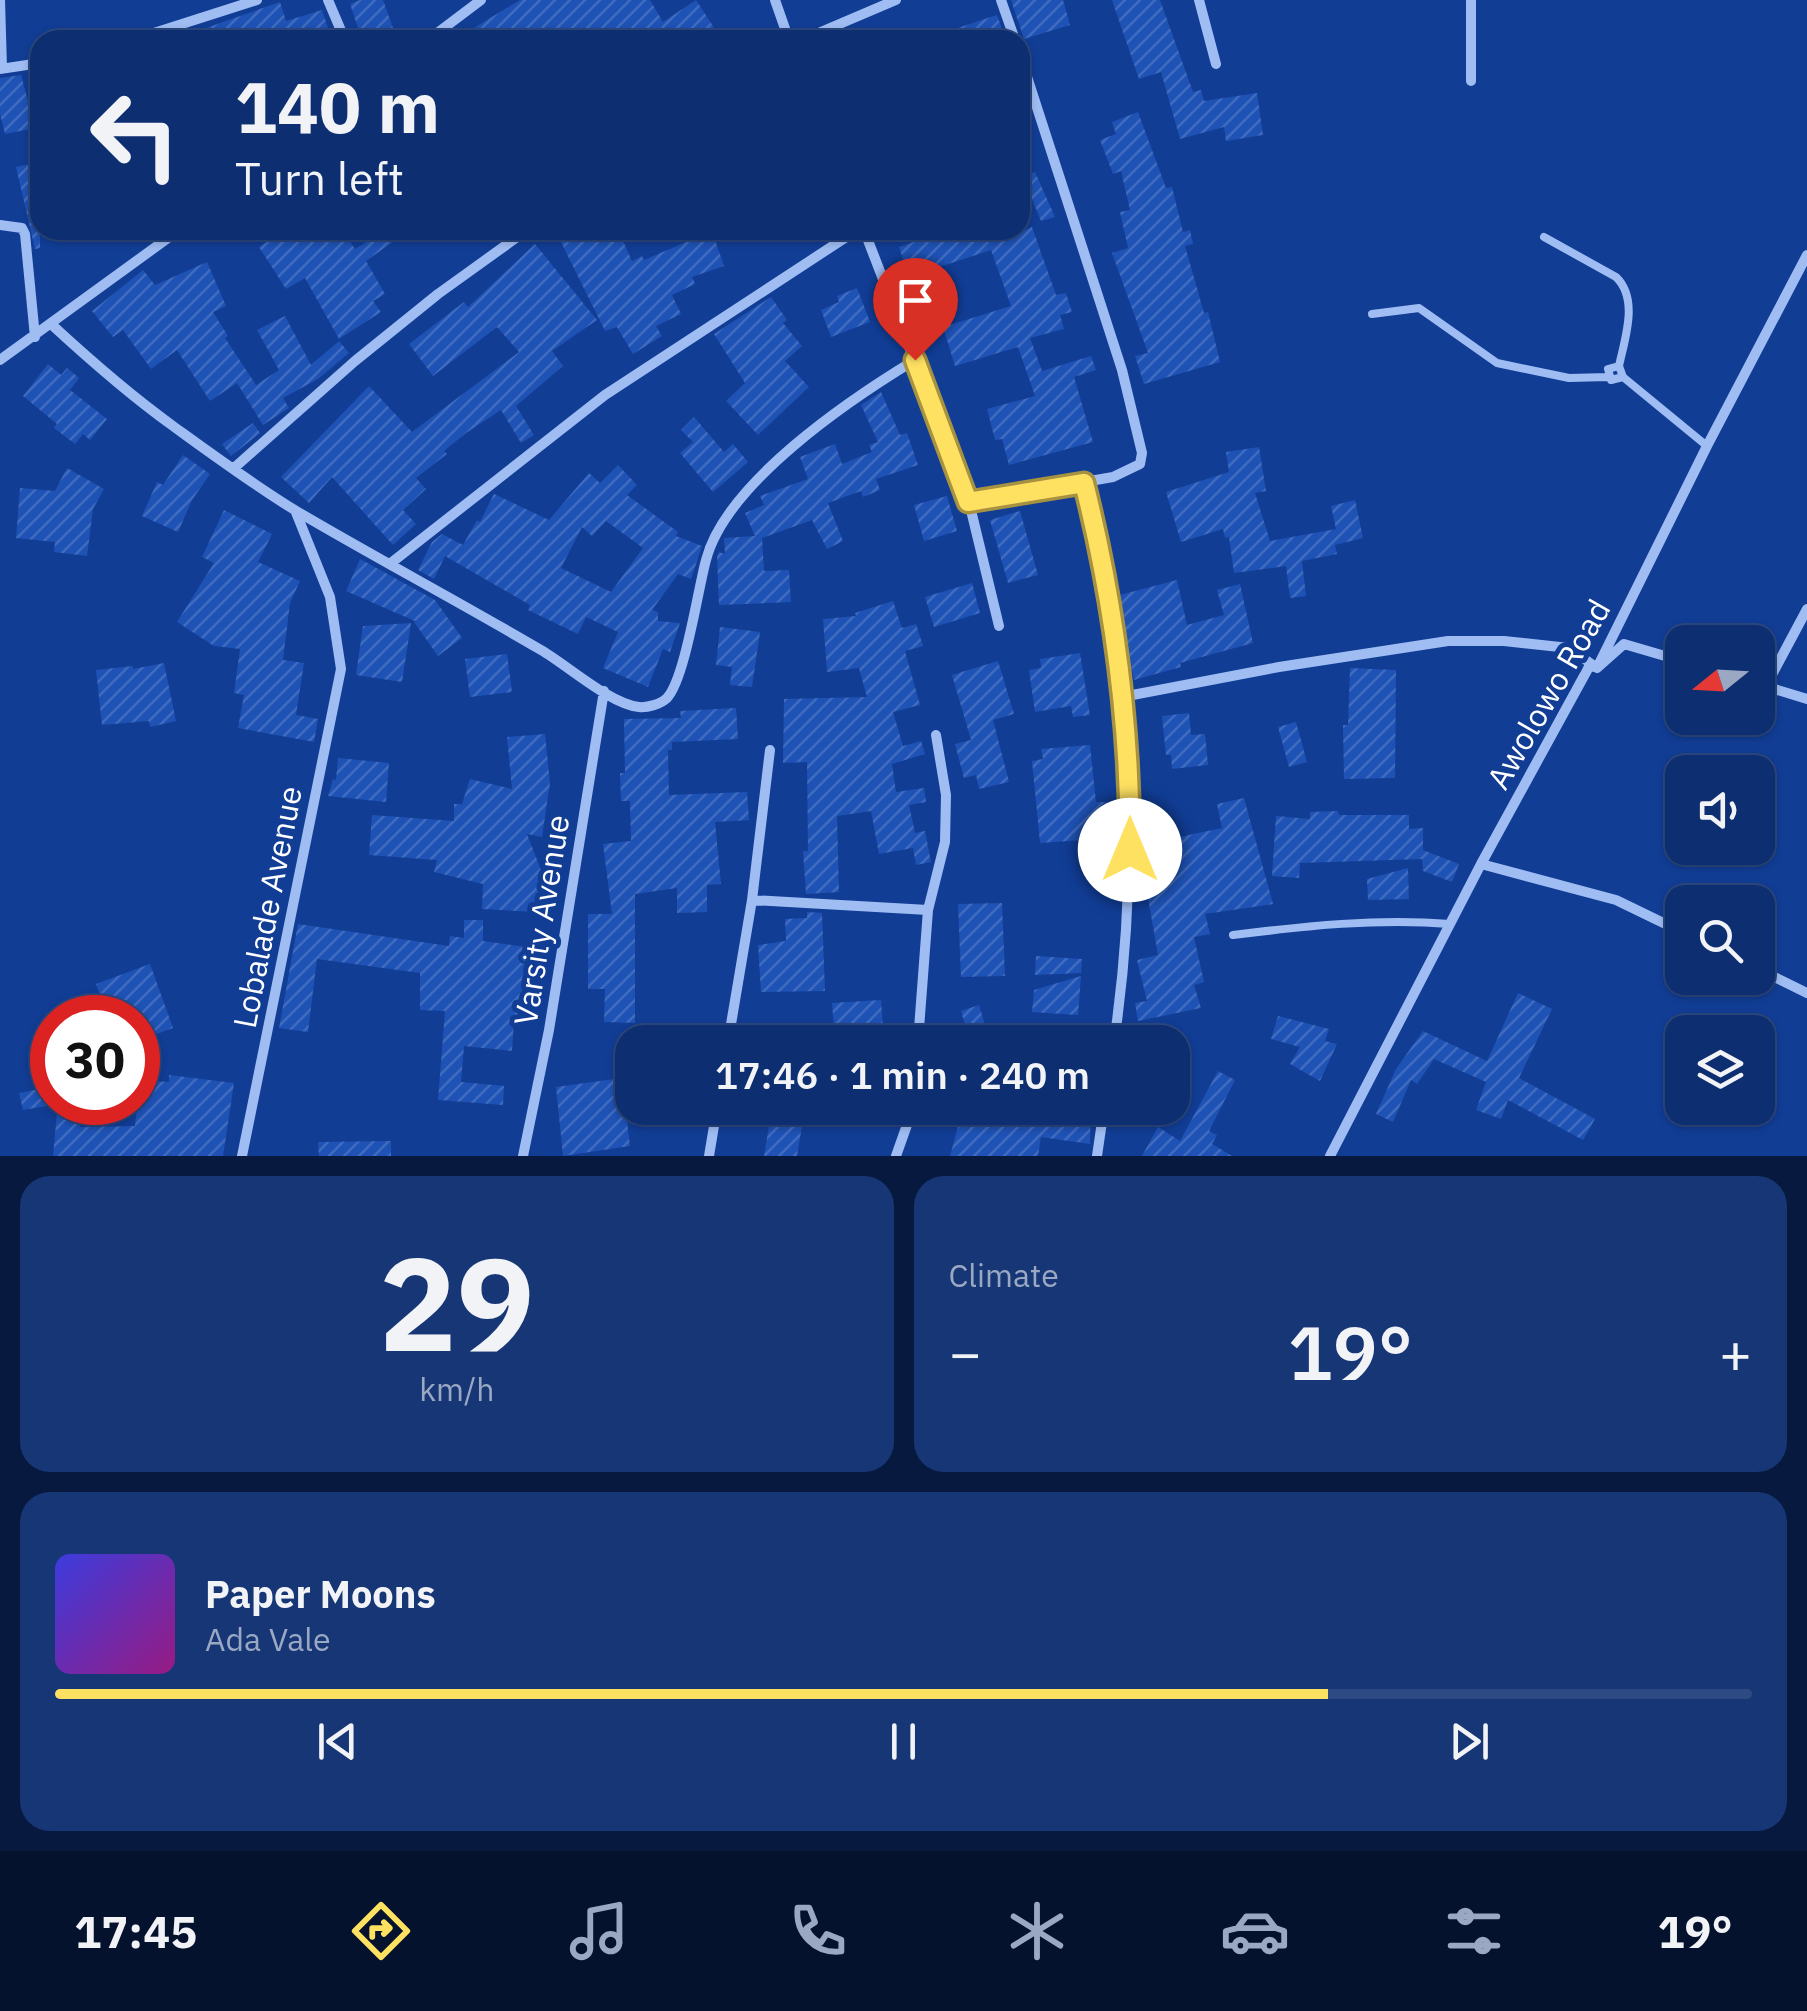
<!DOCTYPE html>
<html lang="en">
<head>
<meta charset="utf-8">
<style>
	body { margin:0; font-family:"IBM Plex Sans",sans-serif; background:#163675; color:#f1f3f6; height:100vh; display:flex; flex-direction:column; font-size:38px; white-space:nowrap }
	* { box-sizing:border-box; margin:0 }
	p { font-size:32px; color:#9aa8c3 }
	.icon { flex:none; width:55px; height:55px; fill:none; stroke:currentColor; stroke-width:2; stroke-linecap:round; stroke-linejoin:round }
	.map { position:relative; height:1156px; overflow:hidden }
	.side { display:flex; flex-direction:column; gap:20px; padding:20px; background:#07193e; flex:1 }
	.side>* { flex:none }
	.top-card { position:absolute; left:30px; top:30px; width:1000px; height:210px; border-radius:30px; box-shadow:0 2px 8px #0004,0 0 0 2px #2d4a83; background:#0d2e70; color:#f1f3f6; overflow:hidden }
	.needle { width:65px; rotate:252deg }
	.buttons { position:absolute; left:1665px; top:625px; display:grid; gap:20px }
	.buttons a { display:grid; place-items:center; width:110px; height:110px; border-radius:20px; background:#0d2e70; box-shadow:0 2px 8px #0004,0 0 0 2px #2d4a83; font-size:50px }
	.speed { position:absolute; left:30px; top:995px; display:flex; gap:20px; font-size:50px; font-weight:700; text-align:center }
	.speed>* { display:grid; place-content:center; width:130px; height:130px; border-radius:50%; background:#0d2e70; box-shadow:0 2px 8px #0004,0 0 0 2px #2d4a83; line-height:1 }
	.speed .limit { border:15px solid #d22; background:#fff; color:#111 }
	.pin { position:absolute; display:grid; place-items:center; width:85px; height:85px; color:#fff; margin:-102px -42px; border-radius:50% 50% 50% 0; rotate:-45deg; box-shadow:0 0 10px #0007 }
	.pin .icon { rotate:45deg }
	.me { position:absolute; width:110px; margin:-55px; rotate:0deg; stroke-linejoin:round; filter:drop-shadow(0 0 8px #0008) }
	.turn { display:flex; align-items:center; gap:35px; height:210px; padding:0 40px; font-size:45px }
	.turn .icon { width:130px; height:130px; stroke-width:2.5 }
	.turn b { display:block; font-size:70px; line-height:85px }
	.big { font-size:75px; font-weight:600; line-height:1.1 }
	.side .card { flex:1; display:flex; flex-direction:column; justify-content:center; gap:15px; min-width:0; padding:0 35px; border-radius:30px; background:#163675 }
	.side .dial { align-items:center; gap:0 }
	.dial b { font-size:130px; line-height:1 }
	.song { display:flex; align-items:center; gap:30px }
	.cover { width:120px; height:120px; border-radius:15px; background:linear-gradient(135deg,hsl(240 70% 55%),hsl(310 70% 35%)) }
	.played { height:10px; border-radius:5px; background:linear-gradient(90deg,#ffe162 75%,#2d4a83 75%) }
	.keys { display:flex; justify-content:space-around; direction:ltr }
	.heat { display:flex; justify-content:space-between; align-items:center; font-size:55px; direction:ltr }
	.side .tiles { flex:1; display:grid; gap:20px; grid-template-columns:1fr 1fr }
	.card:last-child { grid-column:span 2 }
	.trip { position:absolute; left:615px; top:1025px; width:575px; height:100px; border-radius:30px; background:#0d2e70; box-shadow:0 2px 8px #0004,0 0 0 2px #2d4a83; font-weight:600; line-height:100px; text-align:center }
	.menu { display:flex; height:160px; justify-content:space-around; align-items:center; background:#05122d; color:#9aa8c3 }
	.menu .icon { width:70px; height:70px }
	.menu .active { color:#ffe162 }
	.menu b { font-size:45px; color:#f1f3f6 }
	.map>svg:first-child { display:block }
	.building { fill:url(#building-hatch); fill-rule:evenodd }
	.lines { fill:none; stroke-linecap:round; stroke-linejoin:round }
	.service { stroke:#9fbdf3; stroke-width:8 }
	.minor { stroke:#9fbdf3; stroke-width:10 }
	.route-casing { stroke:#a69240; stroke-width:25 }
	.route { stroke:#ffe162; stroke-width:18 }
	.labels { text-anchor:middle; dominant-baseline:central; stroke-width:10; stroke-linejoin:round; paint-order:stroke }
	.street-label { font-size:32px; fill:#fff; stroke:#113d95 }
</style>
</head>
<body>
<div class="map">
<svg width="1807" height="1156" viewBox="0 0 1807 1156">
	<defs>
		<pattern id="building-hatch" width="6" height="6" patternUnits="userSpaceOnUse" patternTransform="scale(2.5)"><rect width="6" height="6" fill="#1e52b5"/><path d="M-1 1l2-2M0 6l6-6M5 7l2-2" fill="none" stroke="#406cc0"/></pattern>
	</defs>
	<rect width="100%" height="100%" fill="#113d95"/>
	<path class="building" d="M 360,0 L 383,0 L 394,31 L 362,40 L 350,4 Z
		M 520,0 L 650,0 L 663,22 L 696,0 L 722,40 L 454,40 Z
		M 1011,0 L 1063,0 L 1070,25 L 1024,39 Z
		M 1112,0 L 1160,0 L 1193,92 L 1201,90 L 1204,101 L 1257,93 L 1263,135 L 1226,141 L 1224,127 L 1180,139 L 1161,72 L 1139,79 Z
		M 280,2 L 286,21 L 322,10 L 332,40 L 181,40 L 180,37 Z
		M 997,15 L 1006,40 L 931,40 L 930,37 Z
		M 21,75 L 29,105 L 40,102 L 40,127 L 5,134 L 0,114 L 0,78 Z
		M 1138,112 L 1166,188 L 1172,187 L 1183,232 L 1190,230 L 1193,244 L 1185,246 L 1204,313 L 1208,312 L 1220,362 L 1144,384 L 1135,356 L 1148,353 L 1112,253 L 1128,248 L 1120,212 L 1130,210 L 1121,171 L 1113,174 L 1100,140 L 1116,134 L 1112,122 Z
		M 40,162 L 40,248 L 35,249 L 16,167 Z
		M 1035,172 L 1055,217 L 1041,221 L 1023,177 Z
		M 1032,227 L 1056,295 L 1066,293 L 1072,312 L 1060,315 L 1064,329 L 1030,338 L 1042,371 L 1091,356 L 1096,370 L 1074,377 L 1093,442 L 1009,465 L 1002,439 L 995,440 L 987,409 L 1035,396 L 1018,347 L 955,366 L 943,327 L 1011,306 L 991,250 L 909,277 L 899,247 L 948,230 L 1024,230 Z
		M 285,230 L 342,230 L 355,249 L 386,230 L 394,241 L 366,261 L 385,294 L 373,301 L 381,312 L 339,339 L 305,278 L 286,289 L 259,247 Z
		M 555,230 L 618,230 L 632,261 L 642,256 L 644,260 L 712,231 L 724,266 L 692,277 L 695,284 L 672,295 L 681,314 L 656,326 L 662,336 L 633,354 L 617,327 L 605,331 Z
		M 535,244 L 597,320 L 552,351 L 563,366 L 516,406 L 534,435 L 521,443 L 501,410 L 466,433 L 444,451 L 447,454 L 416,478 L 426,489 L 403,510 L 416,524 L 393,545 L 332,477 L 309,503 L 281,477 L 369,386 L 412,432 L 519,352 L 497,327 L 433,376 L 409,344 L 464,302 L 468,307 Z
		M 207,262 L 226,306 L 213,312 L 228,336 L 225,338 L 256,385 L 279,370 L 257,330 L 285,316 L 311,365 L 339,341 L 349,353 L 318,379 L 283,398 L 289,408 L 263,425 L 237,383 L 210,401 L 177,350 L 151,369 L 123,330 L 113,337 L 92,311 L 143,270 L 155,285 Z
		M 857,288 L 870,322 L 831,337 L 821,310 L 839,302 L 837,296 Z
		M 771,297 L 787,320 L 783,323 L 802,346 L 785,361 L 809,387 L 758,435 L 726,401 L 745,383 L 714,334 Z
		M 48,364 L 61,375 L 67,368 L 79,378 L 70,390 L 107,419 L 90,440 L 83,434 L 75,444 L 54,428 L 57,424 L 23,396 Z
		M 881,392 L 900,435 L 907,433 L 918,465 L 876,479 L 880,490 L 863,497 L 861,491 L 828,503 L 843,541 L 827,549 L 812,520 L 762,538 L 764,571 L 789,570 L 791,602 L 719,605 L 717,557 L 719,552 L 725,554 L 724,538 L 755,536 L 745,513 L 764,505 L 760,496 L 808,479 L 800,457 L 835,444 L 842,464 L 872,452 L 869,445 L 878,442 L 861,405 Z
		M 694,417 L 724,452 L 733,444 L 748,462 L 713,492 L 680,453 L 693,442 L 681,430 Z
		M 253,423 L 260,433 L 231,456 L 222,444 Z
		M 1259,447 L 1266,491 L 1255,493 L 1270,541 L 1336,529 L 1331,506 L 1355,500 L 1363,538 L 1335,545 L 1337,554 L 1302,561 L 1306,596 L 1290,598 L 1286,566 L 1234,573 L 1229,537 L 1225,538 L 1223,529 L 1181,542 L 1166,492 L 1229,472 L 1226,452 Z
		M 183,455 L 210,474 L 192,500 L 178,532 L 142,516 L 157,482 L 163,485 Z
		M 618,465 L 637,485 L 627,495 L 678,532 L 676,536 L 702,546 L 691,579 L 678,574 L 652,610 L 658,612 L 658,621 L 680,623 L 670,652 L 663,649 L 648,687 L 603,668 L 618,632 L 586,617 L 578,634 L 528,610 L 530,605 L 445,556 L 434,579 L 418,570 L 432,542 L 442,534 L 463,545 L 477,520 L 480,522 L 494,494 L 549,520 L 589,473 L 600,483 ZM 606,521 L 643,548 L 611,592 L 561,568 L 582,527 L 592,536 Z
		M 67,468 L 104,489 L 93,509 L 87,556 L 54,552 L 55,542 L 16,538 L 20,488 L 55,491 Z
		M 947,496 L 957,531 L 924,541 L 914,505 Z
		M 224,510 L 272,534 L 258,562 L 300,581 L 290,603 L 283,660 L 304,663 L 296,715 L 318,719 L 314,742 L 238,728 L 244,695 L 234,693 L 240,649 L 214,646 L 177,622 L 214,563 L 202,557 Z
		M 1020,511 L 1038,575 L 1008,583 L 990,520 Z
		M 360,559 L 435,600 L 462,638 L 438,656 L 414,622 L 417,622 L 346,591 Z
		M 1177,580 L 1187,625 L 1224,615 L 1217,590 L 1240,584 L 1253,643 L 1180,663 L 1181,667 L 1134,680 L 1116,596 Z
		M 972,583 L 980,613 L 934,627 L 925,597 Z
		M 893,601 L 902,628 L 916,624 L 923,646 L 905,651 L 920,705 L 893,712 L 903,746 L 921,741 L 925,754 L 892,764 L 896,792 L 924,788 L 926,802 L 909,805 L 915,833 L 925,831 L 931,862 L 916,865 L 913,848 L 879,854 L 871,811 L 837,816 L 839,892 L 806,894 L 803,851 L 808,851 L 807,762 L 783,763 L 784,699 L 867,697 L 859,668 L 827,672 L 823,619 L 856,616 L 855,613 Z
		M 411,623 L 402,682 L 356,675 L 363,626 Z
		M 720,627 L 760,632 L 752,687 L 730,685 L 732,667 L 716,665 Z
		M 1080,653 L 1090,715 L 1073,717 L 1071,706 L 1035,712 L 1029,670 L 1041,668 L 1040,659 Z
		M 507,654 L 512,692 L 470,697 L 465,659 Z
		M 998,661 L 1014,714 L 993,720 L 1009,782 L 979,789 L 976,775 L 964,778 L 955,744 L 971,740 L 952,675 Z
		M 164,663 L 176,721 L 150,727 L 149,721 L 102,725 L 96,670 L 133,666 L 133,669 Z
		M 1350,668 L 1396,670 L 1395,778 L 1344,779 L 1343,725 L 1348,725 Z
		M 736,708 L 738,739 L 672,742 L 672,750 L 668,750 L 669,795 L 747,792 L 749,820 L 715,822 L 721,884 L 707,885 L 707,912 L 677,913 L 677,888 L 635,894 L 635,1023 L 604,1022 L 605,989 L 588,989 L 588,914 L 612,914 L 603,844 L 631,841 L 630,801 L 621,801 L 620,773 L 625,773 L 624,719 L 681,718 L 680,711 Z
		M 1189,713 L 1191,735 L 1205,734 L 1208,765 L 1172,769 L 1171,755 L 1166,755 L 1162,716 Z
		M 1296,722 L 1307,762 L 1289,767 L 1278,727 Z
		M 545,734 L 550,783 L 542,837 L 527,834 L 541,870 L 554,870 L 552,913 L 482,909 L 483,884 L 434,872 L 437,860 L 369,855 L 372,815 L 454,821 L 454,804 L 462,804 L 470,779 L 512,789 L 507,737 Z
		M 1090,745 L 1096,802 L 1108,802 L 1110,838 L 1040,843 L 1032,761 L 1043,759 L 1041,749 Z
		M 338,758 L 389,763 L 386,802 L 328,796 L 333,779 L 336,780 Z
		M 1244,798 L 1273,904 L 1205,914 L 1210,934 L 1194,937 L 1204,982 L 1194,985 L 1201,1008 L 1138,1021 L 1135,1003 L 1147,1001 L 1137,960 L 1158,955 L 1145,881 L 1173,875 L 1165,840 L 1222,828 L 1217,804 Z
		M 1338,811 L 1339,815 L 1409,815 L 1409,829 L 1423,828 L 1423,850 L 1459,864 L 1452,882 L 1423,871 L 1422,859 L 1300,863 L 1299,878 L 1272,876 L 1276,816 L 1310,819 L 1310,812 Z
		M 1408,868 L 1409,899 L 1368,900 L 1367,879 Z
		M 1002,903 L 1005,976 L 961,977 L 958,904 Z
		M 807,912 L 822,913 L 825,991 L 761,992 L 758,945 L 786,941 L 785,919 L 807,918 Z
		M 464,920 L 483,920 L 483,941 L 546,950 L 544,1005 L 520,1005 L 517,1022 L 514,1021 L 512,1051 L 464,1046 L 461,1082 L 504,1086 L 503,1105 L 438,1100 L 445,1011 L 420,1010 L 420,973 L 317,959 L 308,1032 L 279,1028 L 298,924 L 449,946 L 450,936 L 464,938 Z
		M 1036,956 L 1082,959 L 1081,973 L 1035,975 Z
		M 150,964 L 173,1028 L 138,1041 L 138,1018 L 68,1018 L 103,1003 L 96,984 Z
		M 1081,976 L 1078,1015 L 1032,1012 L 1034,990 Z
		M 1518,993 L 1552,1009 L 1519,1078 L 1595,1119 L 1583,1140 L 1508,1100 L 1501,1119 L 1476,1110 L 1486,1082 L 1434,1059 L 1417,1084 L 1411,1080 L 1393,1122 L 1376,1114 L 1396,1069 L 1423,1031 L 1487,1061 Z
		M 881,1000 L 884,1042 L 835,1042 L 832,1003 Z
		M 979,1005 L 990,1042 L 970,1042 L 961,1011 Z
		M 1278,1016 L 1329,1029 L 1325,1041 L 1337,1044 L 1320,1081 L 1290,1064 L 1300,1047 L 1271,1039 Z
		M 1218,1071 L 1235,1080 L 1209,1131 L 1217,1135 L 1212,1144 L 1232,1156 L 1142,1156 L 1158,1127 L 1180,1141 Z
		M 169,1075 L 234,1083 L 223,1156 L 53,1156 L 58,1102 L 82,1102 L 80,1127 L 135,1126 L 138,1096 L 142,1096 L 144,1080 L 169,1082 Z
		M 622,1078 L 630,1146 L 563,1156 L 556,1087 Z
		M 49,1087 L 52,1105 L 23,1110 L 19,1093 Z
		M 772,1108 L 805,1108 L 797,1156 L 764,1156 Z
		M 963,1108 L 980,1108 L 1005,1115 L 1006,1108 L 1091,1108 L 1090,1144 L 1041,1137 L 1038,1156 L 950,1156 Z
		M 391,1141 L 391,1156 L 319,1156 L 318,1142 Z"/>
	<g class="lines">
		<path class="service" d="M 1544,237 L 1616,277 C 1639,299 1625,338 1619,366
			M 1372,314 L 1419,308 L 1497,363 L 1569,378 L 1608,377
			M 1623,377 L 1611,380 L 1608,369 L 1619,366 L 1623,377 L 1707,446
			M 1233,935 C 1306,926 1377,918 1450,924"/>
		<path class="minor" d="M 0,0 L 2,68
			M 328,0 L 345,40
			M 775,0 L 789,40
			M 1001,0 L 1015,40
			M 1199,0 L 1216,64
			M 132,40 L 257,0
			M 428,40 L 481,0
			M 802,40 L 896,0
			M 0,69 L 40,63
			M 1471,81 L 1471,0
			M 0,225 L 22,228 L 25,234 L 35,337
			M 864,230 L 969,502 L 999,626
			M 51,324 C 90,360 130,395 173,426 C 213,455 255,486 298,512 C 378,559 461,603 541,650 C 567,665 610,704 639,707 C 647,708 661,704 667,698 C 685,679 698,589 706,560 C 726,483 849,400 915,360
			M 0,360 L 179,230
			M 234,468 L 355,361 L 438,294 L 527,230
			M 1084,483 C 1129,667 1142,855 1114,1042
			M 969,502 L 1113,477 L 1140,464 L 1142,453 L 1122,370 L 1020,55
			M 391,563 L 605,395 L 857,230
			M 1758,684 L 1807,699
			M 1766,686 L 1807,609
			M 1122,697 L 1279,667 L 1448,641 L 1504,641 L 1569,648 L 1597,668 L 1624,644 L 1682,661
			M 1481,864 L 1616,900 L 1682,932
			M 752,900 L 928,910
			M 1758,969 L 1807,993
			M 728,1042 L 752,900 L 770,750
			M 918,1042 L 928,910 L 945,842 L 946,795 L 936,735
			M 242,1156 L 341,669 L 330,597 L 295,510
			M 523,1156 L 549,1030 L 604,691
			M 709,1156 L 717,1108
			M 896,1156 L 913,1108
			M 1097,1156 L 1104,1108
			M 1330,1156 L 1481,864 L 1590,665 L 1597,668 L 1707,446 L 1807,255"/>
	</g>
	<g class="lines">
		<g class="route-casing">
			<path id="route" d="M 915,360 L 968,502 L 1084,483 C 1114,602 1130,727 1130,850"/>
		</g>
		<use href="#route" class="route"/>
	</g>
	<g class="labels">
		<g class="street-label">
			<text transform="translate(1548 694) rotate(-60)">Awolowo Road</text>
			<text transform="translate(267 907) rotate(-79)">Lobalade Avenue</text>
			<text transform="translate(541 920) rotate(-81)">Varsity Avenue</text>
		</g>
	</g>
</svg>
<div class="buttons">
<a><svg class="needle" viewBox="-14 -14 28 28"><path d="M0-13l5 13h-10z" fill="#e53935"/><path d="M0 13l5-13h-10z" fill="#9aa8c3"/></svg></a>
<a><svg class="icon" aria-label="sound" viewBox="0 0 24 24"><path d="M4 9h4l5-4v14l-5-4H4zM17 9q2 3 0 6"/></svg></a>
<a><svg class="icon" aria-label="search" viewBox="0 0 24 24"><circle cx="10" cy="10" r="6"/><path d="M15 15l6 6"/></svg></a>
<a><svg class="icon" aria-label="layers" viewBox="0 0 24 24"><path d="M12 4l9 5-9 5-9-5zM3 14l9 5 9-5"/></svg></a>
</div>
<div class="speed"><div class="limit">30</div></div>
<div class="pin" style="left:915px;top:360px;background:#d93025"><svg class="icon" aria-label="arrive" viewBox="0 0 24 24"><path d="M6 21V4h12l-3 4 3 4H6"/></svg></div>
<svg class="me" style="left:1130px;top:850px" viewBox="-20 -20 40 40"><circle r="19" fill="#fff"/><path d="M0-13L10 11 0 6-10 11z" fill="#ffe162"/></svg>
<div class="trip">17:46 · 1 min · 240 m</div>
<div class="top-card">
<div class="turn"><svg class="icon" aria-label="left" viewBox="0 0 24 24"><path d="M17 20v-9H6M10 6l-5 5 5 5"/></svg><div><b>140 m</b>Turn left</div></div>
</div>
</div>
<section class="side">
<div class="tiles">
<div class="card dial"><b>29</b><p>km/h</p></div>
<div class="card"><p>Climate</p>
<div class="heat"><a>−</a><b class="big">19°</b><a>+</a></div>
</div>
<div class="card">
<div class="song"><i class="cover"></i><div><b>Paper Moons</b><p>Ada Vale</p></div></div>
<div class="played"></div>
<div class="keys"><svg class="icon" aria-label="previous" viewBox="0 0 24 24"><path d="M18 5L8 12l10 7zM5 5v14"/></svg><svg class="icon" aria-label="pause" viewBox="0 0 24 24"><path d="M8 5v14M16 5v14"/></svg><svg class="icon" aria-label="next" viewBox="0 0 24 24"><path d="M6 5l10 7-10 7zM19 5v14"/></svg></div>
</div>
</div>
</section>
<nav class="menu">
<b>17:45</b>
<svg class="icon active" aria-label="directions" viewBox="0 0 24 24"><path d="M12 3l9 9-9 9-9-9zM9 14v-3h6M13 9l2 2-2 2"/></svg>
<svg class="icon" aria-label="music" viewBox="0 0 24 24"><path d="M9 18V5l10-2v13"/><circle cx="6" cy="18" r="3"/><circle cx="16" cy="16" r="3"/></svg>
<svg class="icon" aria-label="phone" viewBox="0 0 24 24"><path d="M5 4h4l2 5-3 2q2 4 5 5l2-3 5 2v4C11 20 4 13 5 4z"/></svg>
<svg class="icon" aria-label="climate" viewBox="0 0 24 24"><path d="M12 3v18M4 7l16 10M4 17L20 7"/></svg>
<svg class="icon" aria-label="car" viewBox="0 0 24 24"><path d="M5 17H2v-5l4-1 3-4h7l3 4 3 1v5h-3M9 17h6M6 11h13"/><circle cx="7" cy="17" r="2"/><circle cx="17" cy="17" r="2"/></svg>
<svg class="icon" aria-label="filters" viewBox="0 0 24 24"><path d="M4 7h16M4 17h16"/><circle cx="9" cy="7" r="2"/><circle cx="15" cy="17" r="2"/></svg>
<b>19°</b>
</nav>
</body>
</html>
